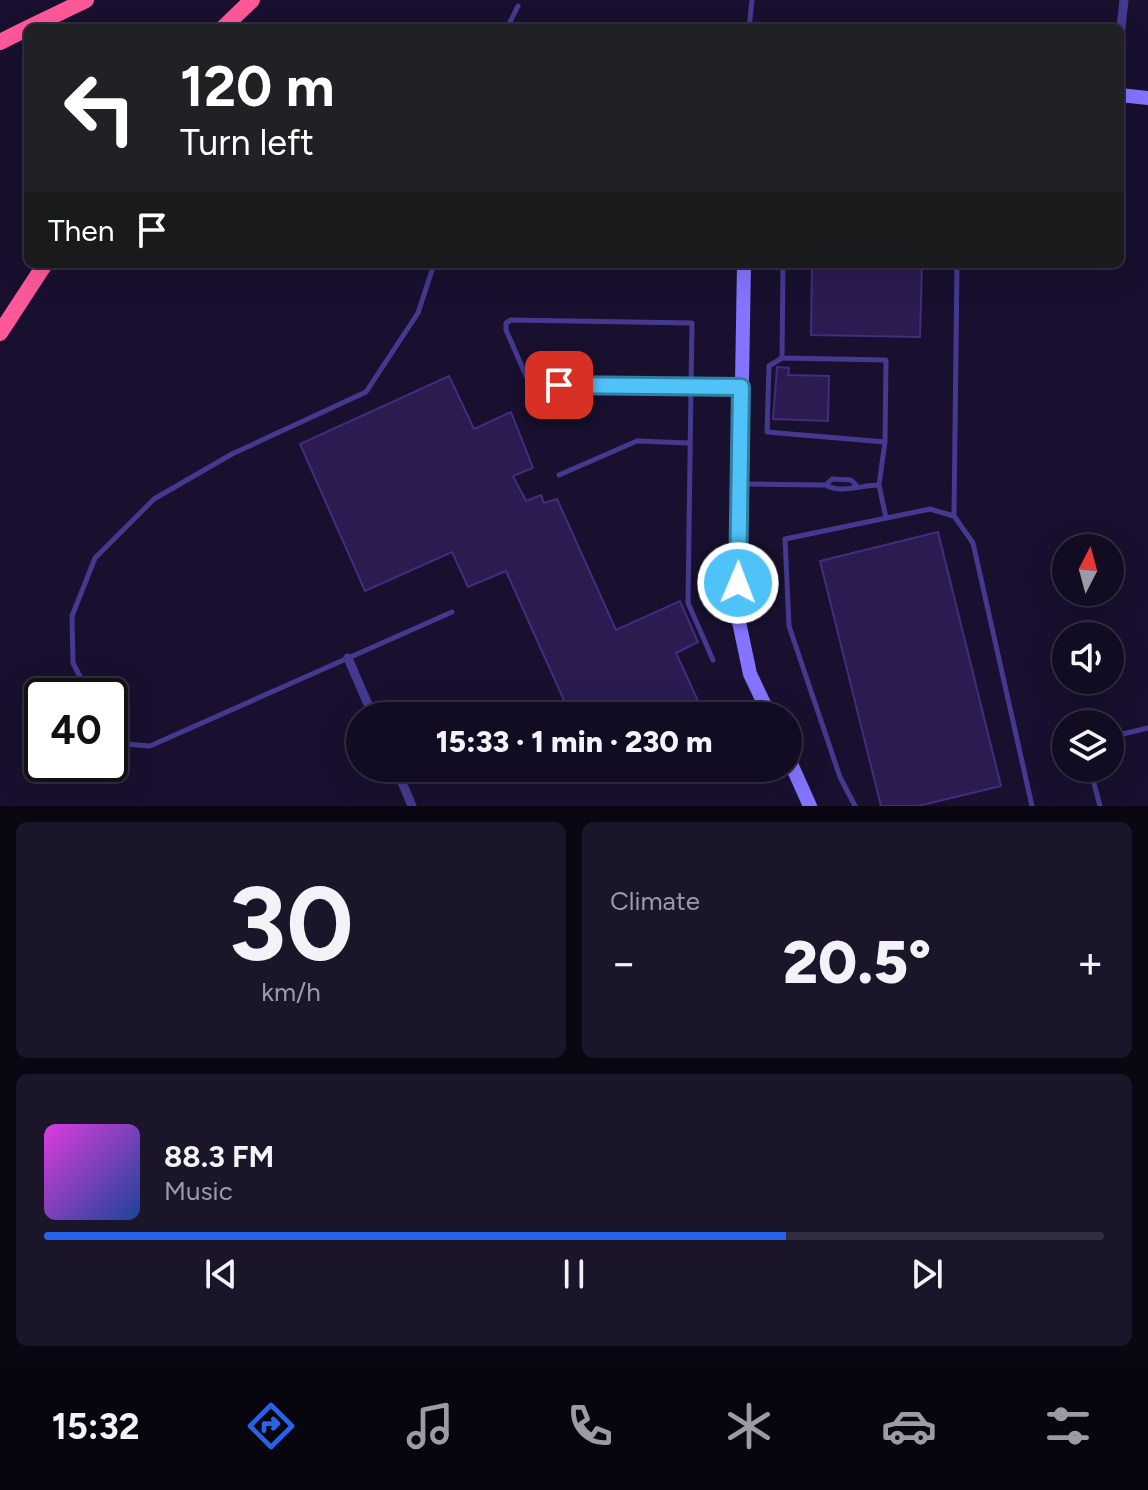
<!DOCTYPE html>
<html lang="en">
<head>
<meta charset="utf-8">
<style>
	body { margin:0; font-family:Figtree,sans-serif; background:#1b152a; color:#f1f3f6; height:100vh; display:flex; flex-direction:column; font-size:30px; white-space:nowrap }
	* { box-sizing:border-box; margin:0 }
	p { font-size:26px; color:#9c9ba5 }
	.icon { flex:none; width:44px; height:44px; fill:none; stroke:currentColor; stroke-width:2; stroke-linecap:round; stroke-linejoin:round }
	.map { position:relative; height:806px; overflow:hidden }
	.drawer { display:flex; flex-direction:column; gap:16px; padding:16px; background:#0a0713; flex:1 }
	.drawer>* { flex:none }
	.hud { position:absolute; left:24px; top:24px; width:1100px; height:244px; border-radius:12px; box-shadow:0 8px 32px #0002,0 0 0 2px #312c40; background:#202124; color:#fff; overflow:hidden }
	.needle { width:52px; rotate:6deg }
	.fabs { position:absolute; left:1052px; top:534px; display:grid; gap:16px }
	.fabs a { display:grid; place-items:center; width:72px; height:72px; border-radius:50%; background:#120c22; box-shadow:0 8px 32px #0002,0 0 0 2px #312c40; font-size:40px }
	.speed { position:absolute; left:24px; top:678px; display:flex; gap:16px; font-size:40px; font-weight:700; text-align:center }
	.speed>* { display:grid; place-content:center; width:104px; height:104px; border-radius:50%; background:#120c22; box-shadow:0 8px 32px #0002,0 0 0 2px #312c40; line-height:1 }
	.speed .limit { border:4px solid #111; border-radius:12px; background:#fff; color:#111 }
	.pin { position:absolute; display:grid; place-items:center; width:68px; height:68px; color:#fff; margin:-34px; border-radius:16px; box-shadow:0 4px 12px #0006 }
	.me { position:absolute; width:88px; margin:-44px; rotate:1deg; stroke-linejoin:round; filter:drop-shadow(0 0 6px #0008) }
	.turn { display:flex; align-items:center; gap:28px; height:168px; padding:0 24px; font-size:36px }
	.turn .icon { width:104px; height:104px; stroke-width:2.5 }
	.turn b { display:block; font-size:56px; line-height:68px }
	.then { display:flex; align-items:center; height:76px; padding:0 24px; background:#0003; gap:16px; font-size:30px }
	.big { font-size:60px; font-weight:800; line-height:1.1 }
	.drawer .widget { flex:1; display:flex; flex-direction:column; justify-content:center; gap:12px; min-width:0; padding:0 28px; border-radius:12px; background:#1b152a }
	.drawer .dial { align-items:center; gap:0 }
	.dial b { font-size:104px; line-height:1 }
	.song { display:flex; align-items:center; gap:24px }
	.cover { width:96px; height:96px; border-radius:12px; background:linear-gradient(135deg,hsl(300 70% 55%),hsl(220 70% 35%)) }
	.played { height:8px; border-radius:4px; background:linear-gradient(90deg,#2563eb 70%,#312c40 70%) }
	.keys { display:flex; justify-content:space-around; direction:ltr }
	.heat { display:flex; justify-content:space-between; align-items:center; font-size:44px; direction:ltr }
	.drawer .tiles { flex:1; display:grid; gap:16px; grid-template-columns:1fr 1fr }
	.widget:last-child { grid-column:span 2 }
	.trip { position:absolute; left:346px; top:702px; width:456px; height:80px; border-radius:40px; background:#120c22; box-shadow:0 8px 32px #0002,0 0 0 2px #312c40; font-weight:800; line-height:80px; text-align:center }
	.tab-bar { display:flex; height:128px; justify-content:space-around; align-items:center; background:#07050e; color:#9c9ba5 }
	.tab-bar .icon { width:56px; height:56px }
	.tab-bar .on { color:#2563eb }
	.tab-bar b { font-size:36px; color:#f1f3f6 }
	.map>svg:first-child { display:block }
	.building { fill:#2b1b50; stroke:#432c7d; stroke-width:2 }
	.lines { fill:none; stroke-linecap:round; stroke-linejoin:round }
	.lane { stroke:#44398f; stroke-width:5 }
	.street { stroke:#44398f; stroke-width:9 }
	.secondary { stroke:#8474ff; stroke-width:14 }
	.highway { stroke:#ff5899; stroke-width:16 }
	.route-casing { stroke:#337fa1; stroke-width:20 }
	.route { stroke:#4fc3f7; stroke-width:14 }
</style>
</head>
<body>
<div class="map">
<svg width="1148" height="806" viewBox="0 0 1148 806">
	<rect width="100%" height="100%" fill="#18102e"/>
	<path class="building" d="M 812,264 L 922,264 L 920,337 L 811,335 Z
		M 777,367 L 789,368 L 788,375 L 829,376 L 828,421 L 773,419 Z
		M 449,376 L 474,429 L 511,412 L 533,468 L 513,476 L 526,501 L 541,495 L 544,503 L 557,499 L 616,630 L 680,601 L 698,642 L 676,653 L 705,716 L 571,716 L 506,571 L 468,587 L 452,552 L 365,591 L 300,444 Z
		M 938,532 L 1001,786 L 918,806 L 881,806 L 820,561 Z"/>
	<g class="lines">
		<path class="lane" d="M 507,28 L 518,6
			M 749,28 L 752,0
			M 783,264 L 782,358 L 886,360 L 885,442 L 879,485
			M 511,320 L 692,323 L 691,386 L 530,385 L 506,330 L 506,323 Z
			M 782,358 L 769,366 L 767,432 L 885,442
			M 531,386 L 545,410 L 594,386
			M 559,475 L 637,441 L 689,443
			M 744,484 L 826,485 C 838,494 863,485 879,485 L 886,518
			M 826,485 L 832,479 L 851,480 L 856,485
			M 954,516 L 957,264
			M 713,660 L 688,603 L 691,386 L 740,387
			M 90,696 L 73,663 L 72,616 L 95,558 L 154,499 L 232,454 L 366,392 L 418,313 L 434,264
			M 110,737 L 113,743 L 150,746 L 452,612
			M 1110,737 L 1148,728
			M 1090,768 L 1100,806
			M 855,806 L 840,777 L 789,626 L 785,539 L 930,509 L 954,516 L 973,543 L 1032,806"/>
		<path class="street" d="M 517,28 L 524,28
			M 1120,36 L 1124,0
			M 348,658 L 373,716
			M 396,768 L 412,806"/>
		<path class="secondary" d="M 1120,95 L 1148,98
			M 744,264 L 738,617 L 750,674 L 770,716
			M 788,757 L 810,806"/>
		<path class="highway" d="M 28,28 L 86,0
			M 223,28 L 252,0
			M 0,42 L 28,28
			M 0,333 L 45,264"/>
	</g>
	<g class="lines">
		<g class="route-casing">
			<path id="route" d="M 559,385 L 741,387 L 738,583"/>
		</g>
		<use href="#route" class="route"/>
	</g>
</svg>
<div class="fabs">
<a><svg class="needle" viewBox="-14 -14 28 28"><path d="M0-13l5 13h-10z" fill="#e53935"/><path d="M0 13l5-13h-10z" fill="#9c9ba5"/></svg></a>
<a><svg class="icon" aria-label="sound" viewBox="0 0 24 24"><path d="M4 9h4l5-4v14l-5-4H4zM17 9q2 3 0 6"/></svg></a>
<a><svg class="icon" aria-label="layers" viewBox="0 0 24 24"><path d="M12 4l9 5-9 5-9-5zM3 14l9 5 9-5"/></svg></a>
</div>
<div class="speed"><div class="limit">40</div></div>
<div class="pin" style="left:559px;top:385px;background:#d93025"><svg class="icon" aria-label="arrive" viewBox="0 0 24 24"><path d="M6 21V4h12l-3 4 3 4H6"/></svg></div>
<svg class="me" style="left:738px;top:583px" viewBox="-20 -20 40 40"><circle r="17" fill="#4fc3f7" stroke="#fff" stroke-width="3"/><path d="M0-11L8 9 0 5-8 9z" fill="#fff"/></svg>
<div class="trip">15:33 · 1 min · 230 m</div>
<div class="hud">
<div class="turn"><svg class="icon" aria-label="left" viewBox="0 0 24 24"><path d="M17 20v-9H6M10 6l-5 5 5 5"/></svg><div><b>120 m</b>Turn left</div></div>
<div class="then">Then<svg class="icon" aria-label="arrive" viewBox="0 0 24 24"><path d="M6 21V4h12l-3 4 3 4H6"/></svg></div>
</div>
</div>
<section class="drawer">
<div class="tiles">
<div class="widget dial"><b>30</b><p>km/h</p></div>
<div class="widget"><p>Climate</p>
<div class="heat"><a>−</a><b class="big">20.5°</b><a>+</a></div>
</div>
<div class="widget">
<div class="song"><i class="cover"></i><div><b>88.3 FM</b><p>Music</p></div></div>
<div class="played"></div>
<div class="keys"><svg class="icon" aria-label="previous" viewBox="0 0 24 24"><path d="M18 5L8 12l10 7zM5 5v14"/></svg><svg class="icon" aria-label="pause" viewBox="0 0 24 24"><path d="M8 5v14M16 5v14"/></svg><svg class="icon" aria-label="next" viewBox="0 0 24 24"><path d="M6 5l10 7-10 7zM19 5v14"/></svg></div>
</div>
</div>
</section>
<nav class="tab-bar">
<b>15:32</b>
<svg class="icon on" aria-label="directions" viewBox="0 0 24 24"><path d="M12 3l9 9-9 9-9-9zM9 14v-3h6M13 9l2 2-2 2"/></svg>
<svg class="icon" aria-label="music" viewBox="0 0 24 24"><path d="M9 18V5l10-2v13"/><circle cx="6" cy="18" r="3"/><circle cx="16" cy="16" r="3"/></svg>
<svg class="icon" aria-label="phone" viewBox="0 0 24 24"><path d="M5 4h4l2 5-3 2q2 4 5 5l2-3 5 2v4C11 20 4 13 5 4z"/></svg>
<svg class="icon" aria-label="climate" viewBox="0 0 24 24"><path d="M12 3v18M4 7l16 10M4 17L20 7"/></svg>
<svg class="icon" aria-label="car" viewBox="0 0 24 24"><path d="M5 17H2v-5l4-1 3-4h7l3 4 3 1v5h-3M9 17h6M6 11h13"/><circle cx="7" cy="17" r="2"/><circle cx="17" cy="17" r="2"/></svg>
<svg class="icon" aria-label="filters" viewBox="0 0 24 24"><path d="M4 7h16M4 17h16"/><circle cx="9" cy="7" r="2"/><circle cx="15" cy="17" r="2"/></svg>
</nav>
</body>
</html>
